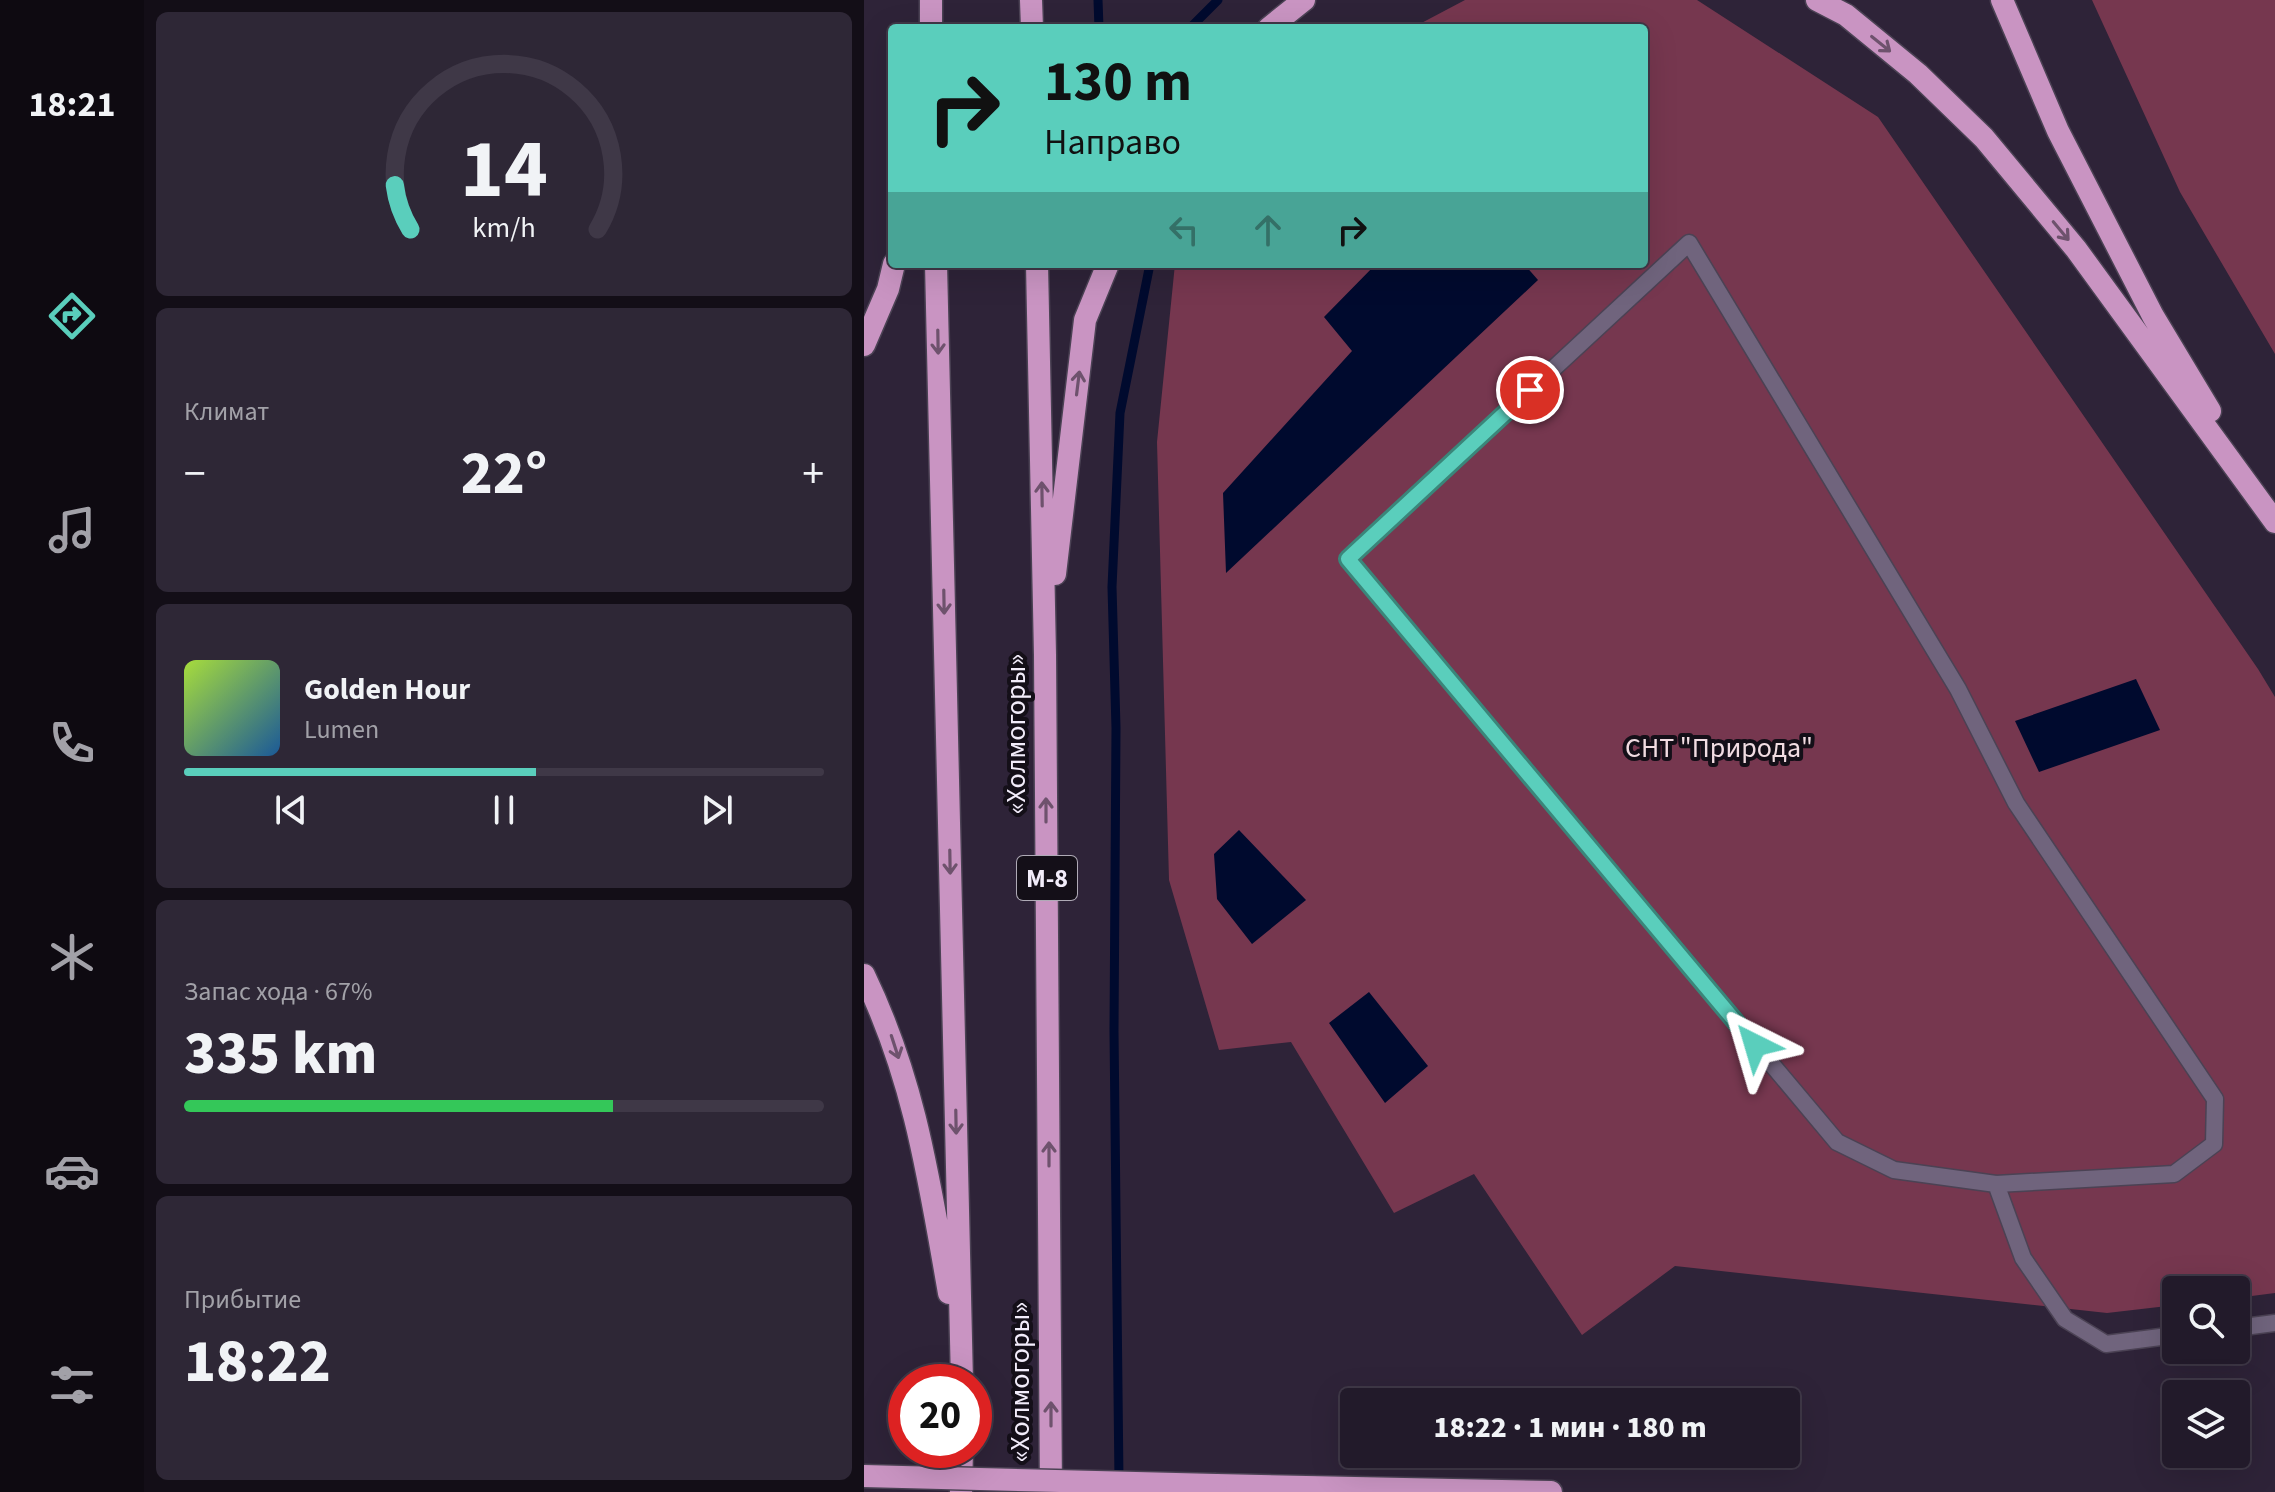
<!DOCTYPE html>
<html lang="ru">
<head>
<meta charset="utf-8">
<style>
	body { margin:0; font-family:"Source Sans 3",sans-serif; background:#2e2736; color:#f1f3f6; height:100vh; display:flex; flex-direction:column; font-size:30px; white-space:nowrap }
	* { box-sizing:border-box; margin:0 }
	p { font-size:26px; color:#a2a1a8 }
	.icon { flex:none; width:44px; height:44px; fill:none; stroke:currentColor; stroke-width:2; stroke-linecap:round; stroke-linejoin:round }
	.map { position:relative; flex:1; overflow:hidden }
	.drawer { display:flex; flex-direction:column; gap:12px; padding:12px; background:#130e17; width:720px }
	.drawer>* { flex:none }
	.hud { position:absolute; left:24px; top:24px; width:760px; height:244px; border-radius:8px; box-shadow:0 8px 32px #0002,0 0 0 2px #3f3847; background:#5acebc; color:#111; overflow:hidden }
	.controls { position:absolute; left:1298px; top:1276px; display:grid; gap:16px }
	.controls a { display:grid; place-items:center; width:88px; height:88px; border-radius:8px; background:#221a2a; box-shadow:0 8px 32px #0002,0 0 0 2px #3f3847; font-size:40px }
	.speed { position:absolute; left:24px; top:1364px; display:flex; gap:16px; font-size:40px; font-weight:700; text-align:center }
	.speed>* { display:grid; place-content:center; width:104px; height:104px; border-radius:50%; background:#221a2a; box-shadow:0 8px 32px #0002,0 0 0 2px #3f3847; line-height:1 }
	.speed .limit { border:12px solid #d22; background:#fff; color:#111 }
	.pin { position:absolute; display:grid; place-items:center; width:68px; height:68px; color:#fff; margin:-34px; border:4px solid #fff; border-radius:50%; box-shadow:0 2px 8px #0007 }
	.me { position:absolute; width:88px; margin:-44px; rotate:320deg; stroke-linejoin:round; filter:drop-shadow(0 0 6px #0008) }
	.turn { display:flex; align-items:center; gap:28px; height:168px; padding:0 24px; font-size:36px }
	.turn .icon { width:104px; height:104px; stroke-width:2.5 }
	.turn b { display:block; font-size:56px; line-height:68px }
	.lanes { display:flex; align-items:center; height:76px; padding:0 24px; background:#0003; justify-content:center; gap:40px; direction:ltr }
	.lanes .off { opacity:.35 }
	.big { font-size:60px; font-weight:800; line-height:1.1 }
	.drawer .card { flex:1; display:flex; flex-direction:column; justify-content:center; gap:12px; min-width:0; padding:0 28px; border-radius:12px; background:#2e2736 }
	.drawer .dial { align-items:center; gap:0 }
	.dial svg { height:208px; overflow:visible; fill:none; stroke:#3f3847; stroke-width:7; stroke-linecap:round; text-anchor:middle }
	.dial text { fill:#f1f3f6; stroke:none }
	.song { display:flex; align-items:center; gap:24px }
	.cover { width:96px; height:96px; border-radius:12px; background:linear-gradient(135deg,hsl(80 70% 55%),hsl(210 70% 35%)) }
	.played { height:8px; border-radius:4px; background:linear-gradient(90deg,#5acebc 55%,#3f3847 55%) }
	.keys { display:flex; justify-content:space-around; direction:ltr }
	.heat { display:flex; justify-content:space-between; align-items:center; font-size:44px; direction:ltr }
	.charge { height:12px; border-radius:6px; background:linear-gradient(90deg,#34c759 67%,#3f3847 0) }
	.trip { position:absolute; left:476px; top:1388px; width:460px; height:80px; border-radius:8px; background:#221a2a; box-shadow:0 8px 32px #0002,0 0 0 2px #3f3847; font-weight:800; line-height:80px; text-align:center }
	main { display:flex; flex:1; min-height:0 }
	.menu { display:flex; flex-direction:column; width:144px; justify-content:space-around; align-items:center; background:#0e0a11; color:#a2a1a8 }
	.menu .icon { width:56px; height:56px }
	.menu .selected { color:#5acebc }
	.menu b { font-size:36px; color:#f1f3f6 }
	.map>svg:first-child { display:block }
	.green { fill:#76374f }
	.water { fill:#000a2e }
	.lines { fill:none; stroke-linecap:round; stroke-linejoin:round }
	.stream { stroke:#000a2e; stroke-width:9 }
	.service-casing { stroke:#4b4254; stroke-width:19 }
	.trunk-casing { stroke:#4b4254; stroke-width:25 }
	.service { stroke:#70647d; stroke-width:16 }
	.trunk { stroke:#c994c2; stroke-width:22 }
	.trunk-bridge-casing { stroke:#4b4254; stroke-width:25; stroke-linecap:butt }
	.trunk-bridge { stroke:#c994c2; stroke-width:22 }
	.oneway { stroke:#6e526d }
	.route-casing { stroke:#3a867a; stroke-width:20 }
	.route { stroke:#5acebc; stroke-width:14 }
	.labels { text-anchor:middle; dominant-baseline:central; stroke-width:8; stroke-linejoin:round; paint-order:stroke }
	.shield { fill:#140f18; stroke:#afaab6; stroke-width:2 }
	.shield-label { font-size:26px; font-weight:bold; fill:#f2ecfa }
	.street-label { font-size:28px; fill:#f2ecfa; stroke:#140f18 }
	.park-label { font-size:28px; fill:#f1dce2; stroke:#140f18 }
</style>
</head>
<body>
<main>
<nav class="menu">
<b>18:21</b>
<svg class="icon selected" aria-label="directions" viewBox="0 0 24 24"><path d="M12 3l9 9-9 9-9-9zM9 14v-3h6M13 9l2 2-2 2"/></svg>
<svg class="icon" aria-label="music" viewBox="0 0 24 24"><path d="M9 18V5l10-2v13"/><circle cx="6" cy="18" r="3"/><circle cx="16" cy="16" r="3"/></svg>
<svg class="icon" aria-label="phone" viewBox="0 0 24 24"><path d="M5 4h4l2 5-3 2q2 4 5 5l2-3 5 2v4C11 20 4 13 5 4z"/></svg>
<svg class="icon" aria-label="climate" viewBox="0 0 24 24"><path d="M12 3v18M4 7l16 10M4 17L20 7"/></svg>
<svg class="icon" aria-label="car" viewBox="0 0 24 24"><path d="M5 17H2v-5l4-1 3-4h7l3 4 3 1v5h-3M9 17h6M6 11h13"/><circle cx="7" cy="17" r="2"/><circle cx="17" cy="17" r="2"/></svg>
<svg class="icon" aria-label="filters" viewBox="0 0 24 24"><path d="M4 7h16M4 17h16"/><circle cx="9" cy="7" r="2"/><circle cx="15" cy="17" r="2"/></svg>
</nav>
<section class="drawer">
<div class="card dial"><svg viewBox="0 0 100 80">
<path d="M14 69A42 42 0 1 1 86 69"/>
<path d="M14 69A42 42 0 0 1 8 52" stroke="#5acebc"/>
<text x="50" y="56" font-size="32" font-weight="700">14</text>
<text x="50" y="72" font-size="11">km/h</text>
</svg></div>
<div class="card"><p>Климат</p>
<div class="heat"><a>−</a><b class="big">22°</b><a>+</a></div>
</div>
<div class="card">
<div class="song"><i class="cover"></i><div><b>Golden Hour</b><p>Lumen</p></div></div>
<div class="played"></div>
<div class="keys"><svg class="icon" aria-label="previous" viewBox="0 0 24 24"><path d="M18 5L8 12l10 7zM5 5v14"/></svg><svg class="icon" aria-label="pause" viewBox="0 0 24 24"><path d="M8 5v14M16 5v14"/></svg><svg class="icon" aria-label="next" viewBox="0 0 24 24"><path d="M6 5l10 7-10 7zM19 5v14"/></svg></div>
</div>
<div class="card"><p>Запас хода · 67%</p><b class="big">335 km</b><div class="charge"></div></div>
<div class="card"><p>Прибытие</p><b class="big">18:22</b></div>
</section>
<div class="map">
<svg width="1411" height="1492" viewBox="0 0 1411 1492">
	<rect width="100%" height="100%" fill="#2e2338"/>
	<path class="green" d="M 601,0 L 833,0 L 1014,117 L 1394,669 L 1411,697 L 1411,1293 L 1372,1298 L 1372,1290 L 1312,1290 L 1312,1305 L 1243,1313 L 811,1266 L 718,1335 L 610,1174 L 530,1213 L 427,1042 L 355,1050 L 305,880 L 293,442 L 311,264 L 780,264 L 780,28 L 548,28 Z
		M 1228,0 L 1411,0 L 1411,354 L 1316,192 Z"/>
	<path class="water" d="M 512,264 L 660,264 L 674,280 L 362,573 L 359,493 L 488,351 L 460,317 Z
		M 1272,679 L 1296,730 L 1175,772 L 1151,721 Z
		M 375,830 L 442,900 L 388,944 L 353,899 L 350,854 Z
		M 505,992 L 564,1066 L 521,1103 L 465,1023 Z"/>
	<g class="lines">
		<path class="stream" d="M 234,0 L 235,28
			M 326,28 L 354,0
			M 255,1481 L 250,1031 L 252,728 L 248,587 L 256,413 L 286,264"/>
		<g class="service-casing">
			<path id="service" d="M 825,243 L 1094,689 L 1152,803 L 1351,1099 L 1350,1144 L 1310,1174 L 1132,1184 L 1030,1170 L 973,1142 L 484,559 Z
				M 1132,1184 L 1159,1258 L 1201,1319 L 1242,1344 L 1312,1335
				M 1372,1328 L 1411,1323"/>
		</g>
		<g class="trunk-casing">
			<path id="trunk" d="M 67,0 L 67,28
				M 167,0 L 168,28
				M 953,0 L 982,15 L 1054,74 L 1120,138 L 1212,249 L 1411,522
				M 1138,0 L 1194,131 L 1289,316 L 1346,411
				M 405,28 L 440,0
				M 72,264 L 98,1382
				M 173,264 L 181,655 L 187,1492
				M 0,345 L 24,289 L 30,264
				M 191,574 L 221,320 L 244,264
				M 0,975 C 51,1081 65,1180 85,1293
				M 352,1485 L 687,1492
				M 97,1492 L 98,1450"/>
		</g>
		<use href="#service" class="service"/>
		<use href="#trunk" class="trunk"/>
		<g class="trunk-bridge-casing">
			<path id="trunk-bridge" d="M 0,1476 L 352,1485"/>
		</g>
		<use href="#trunk-bridge" class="trunk-bridge"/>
	</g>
	<defs><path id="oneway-shaft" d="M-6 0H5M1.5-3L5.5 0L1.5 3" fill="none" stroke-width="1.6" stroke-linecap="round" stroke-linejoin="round" transform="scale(2)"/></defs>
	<g class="oneway">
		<use href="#oneway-shaft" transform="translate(1017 44) rotate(39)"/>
		<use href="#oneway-shaft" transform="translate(1197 231) rotate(50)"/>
		<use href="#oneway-shaft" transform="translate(74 342) rotate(89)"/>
		<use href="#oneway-shaft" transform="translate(214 383) rotate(-83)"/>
		<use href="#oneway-shaft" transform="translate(178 494) rotate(-91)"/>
		<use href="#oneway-shaft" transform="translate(80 602) rotate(89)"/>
		<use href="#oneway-shaft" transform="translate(182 810) rotate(-90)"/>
		<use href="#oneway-shaft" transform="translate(86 862) rotate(89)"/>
		<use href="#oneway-shaft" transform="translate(31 1047) rotate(72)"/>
		<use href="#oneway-shaft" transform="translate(92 1122) rotate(89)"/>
		<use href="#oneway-shaft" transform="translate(185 1154) rotate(-90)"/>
		<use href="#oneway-shaft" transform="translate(187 1414) rotate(-90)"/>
	</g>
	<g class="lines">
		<g class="route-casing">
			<path id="route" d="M 666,390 L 484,559 L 891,1045"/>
		</g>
		<use href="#route" class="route"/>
	</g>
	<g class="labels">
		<rect class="shield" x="153" y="856" width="60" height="44" rx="6"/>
		<g class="shield-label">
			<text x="183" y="878">М-8</text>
		</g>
		<g class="street-label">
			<text transform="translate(152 734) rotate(-90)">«Холмогоры»</text>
			<text transform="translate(156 1382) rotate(-90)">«Холмогоры»</text>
		</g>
		<g class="park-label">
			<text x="855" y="748">СНТ "Природа"</text>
		</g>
	</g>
</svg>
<div class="controls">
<a><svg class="icon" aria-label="search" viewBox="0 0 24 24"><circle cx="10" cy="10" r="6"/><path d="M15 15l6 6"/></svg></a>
<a><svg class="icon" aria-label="layers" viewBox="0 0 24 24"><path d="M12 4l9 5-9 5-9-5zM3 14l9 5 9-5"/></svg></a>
</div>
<div class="speed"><div class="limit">20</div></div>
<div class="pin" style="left:666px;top:390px;background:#d93025"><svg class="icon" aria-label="arrive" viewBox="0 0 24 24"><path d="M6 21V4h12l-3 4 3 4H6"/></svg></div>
<svg class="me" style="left:891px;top:1045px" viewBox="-20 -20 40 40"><path d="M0-17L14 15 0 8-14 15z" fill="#5acebc" stroke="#fff" stroke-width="4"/></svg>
<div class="trip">18:22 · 1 мин · 180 m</div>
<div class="hud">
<div class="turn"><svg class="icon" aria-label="right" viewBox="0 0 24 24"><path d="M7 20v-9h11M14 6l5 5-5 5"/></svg><div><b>130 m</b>Направо</div></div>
<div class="lanes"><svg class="icon off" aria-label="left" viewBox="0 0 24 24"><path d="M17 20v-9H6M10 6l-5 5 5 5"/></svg><svg class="icon off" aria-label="ahead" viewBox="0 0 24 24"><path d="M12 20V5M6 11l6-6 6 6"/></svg><svg class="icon" aria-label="right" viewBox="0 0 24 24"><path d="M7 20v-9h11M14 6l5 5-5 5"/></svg></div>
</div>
</div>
</main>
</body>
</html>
